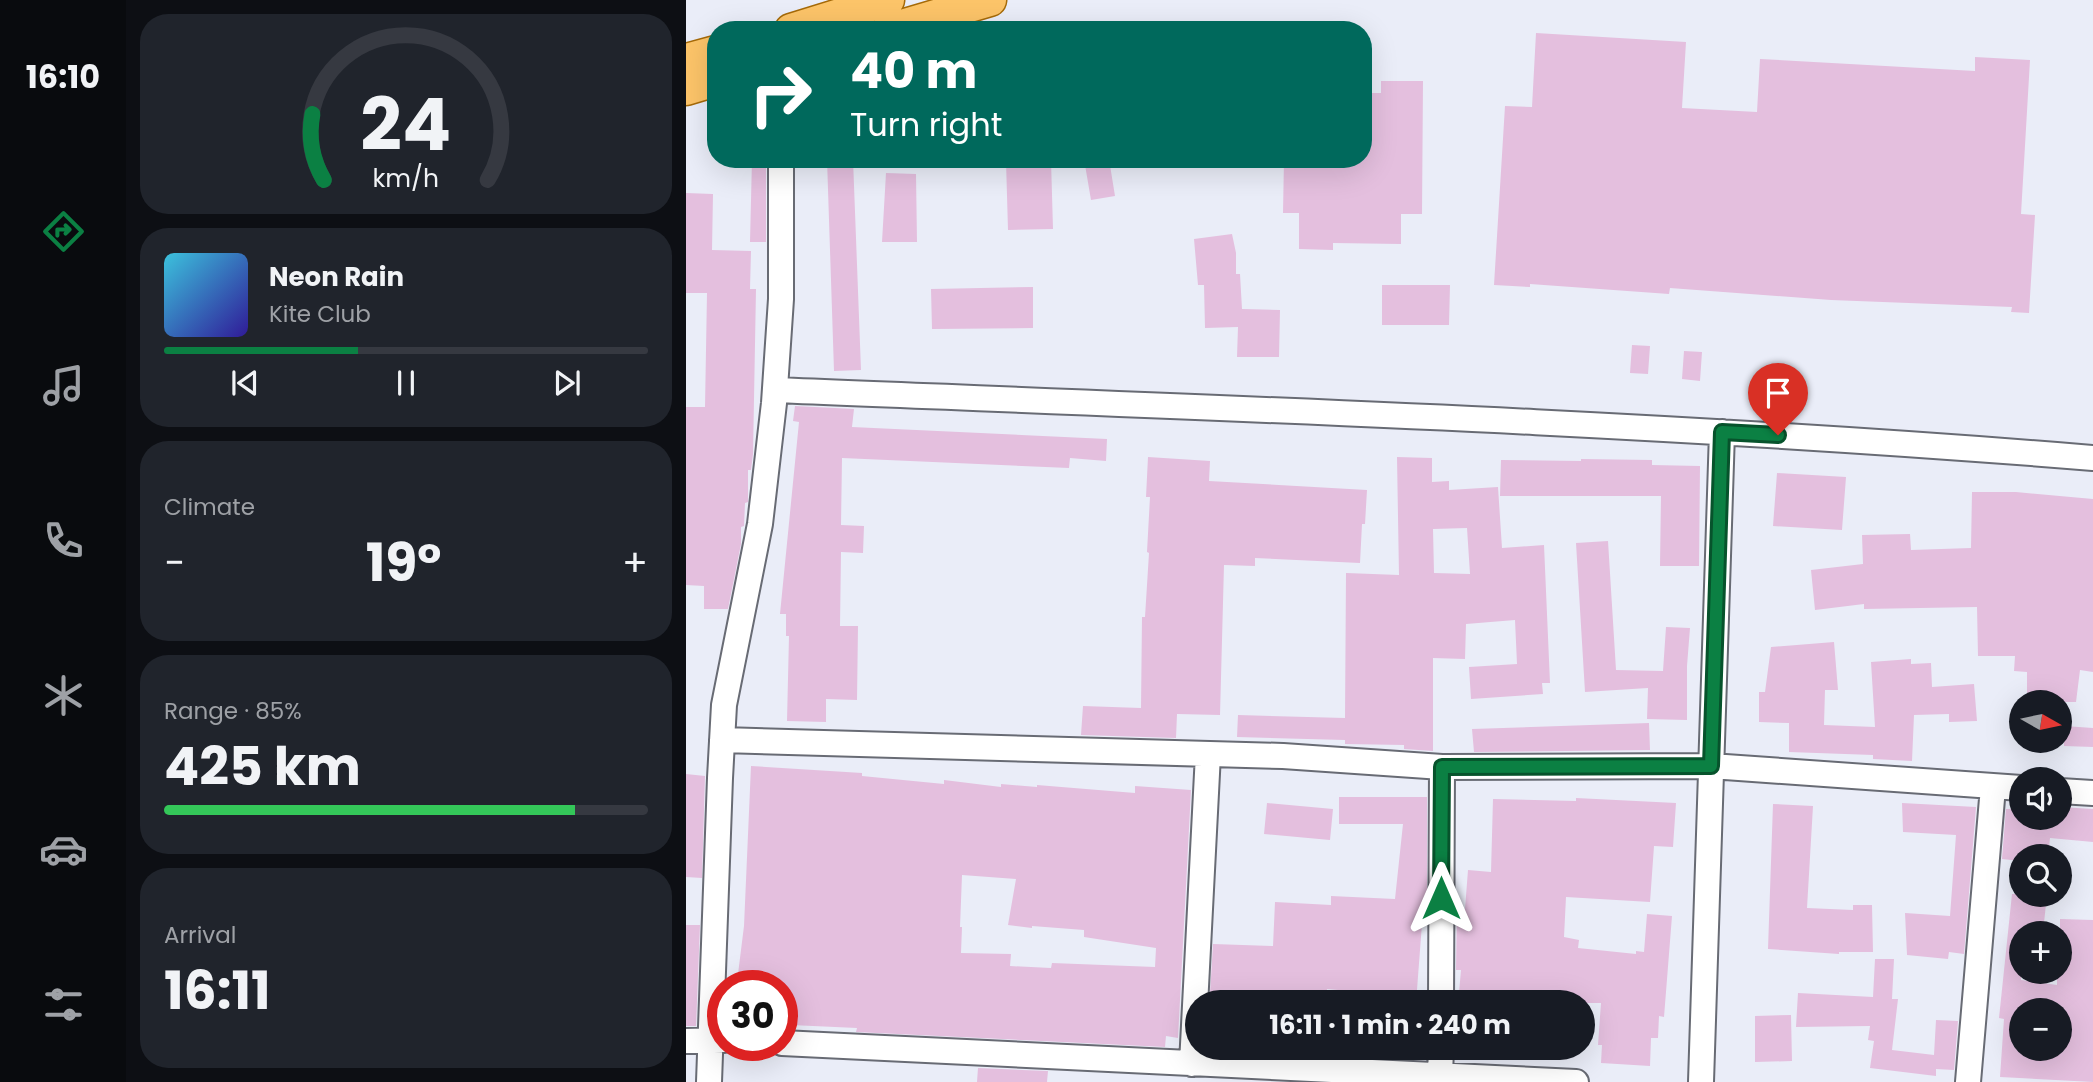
<!DOCTYPE html>
<html lang="en">
<head>
<meta charset="utf-8">
<style>
	body { margin:0; font-family:Poppins,sans-serif; background:#20242c; color:#f1f3f6; height:100vh; display:flex; flex-direction:column; font-size:26px; white-space:nowrap }
	* { box-sizing:border-box; margin:0 }
	p { font-size:23px; color:#9ea1a6 }
	.icon { flex:none; width:38px; height:38px; fill:none; stroke:currentColor; stroke-width:2; stroke-linecap:round; stroke-linejoin:round }
	.map { position:relative; flex:1; overflow:hidden }
	.sheet { display:flex; flex-direction:column; gap:14px; padding:14px; background:#0d0f14; width:560px }
	.sheet>* { flex:none }
	.guide { position:absolute; left:21px; top:21px; width:665px; height:147px; border-radius:28px; box-shadow:0 7px 28px #0002; background:#00695c; color:#fff; overflow:hidden }
	.needle { width:46px; rotate:99deg }
	.fabs { position:absolute; left:1323px; top:690px; display:grid; gap:14px }
	.fabs a { display:grid; place-items:center; width:63px; height:63px; border-radius:50%; background:#171b24; box-shadow:0 7px 28px #0002; font-size:35px }
	.speed { position:absolute; left:21px; top:970px; display:flex; gap:14px; font-size:35px; font-weight:700; text-align:center }
	.speed>* { display:grid; place-content:center; width:91px; height:91px; border-radius:50%; background:#171b24; box-shadow:0 7px 28px #0002; line-height:1 }
	.speed .limit { border:10px solid #d22; background:#fff; color:#111 }
	.pin { position:absolute; display:grid; place-items:center; width:60px; height:60px; color:#fff; margin:-72px -30px; border-radius:50% 50% 50% 0; rotate:-45deg; box-shadow:0 0 7px #0007 }
	.pin .icon { rotate:45deg }
	.me { position:absolute; width:77px; margin:-38px; rotate:0deg; stroke-linejoin:round; filter:drop-shadow(0 0 5px #0008) }
	.turn { display:flex; align-items:center; gap:24px; height:147px; padding:0 28px; font-size:32px }
	.turn .icon { width:91px; height:91px; stroke-width:2.5 }
	.turn b { display:block; font-size:49px; line-height:60px }
	.big { font-size:52px; font-weight:700; line-height:1.1 }
	.sheet .card { flex:1; display:flex; flex-direction:column; justify-content:center; gap:10px; min-width:0; padding:0 24px; border-radius:28px; background:#20242c }
	.sheet .dial { align-items:center; gap:0 }
	.dial svg { height:182px; overflow:visible; fill:none; stroke:#363941; stroke-width:7; stroke-linecap:round; text-anchor:middle }
	.dial text { fill:#f1f3f6; stroke:none }
	.song { display:flex; align-items:center; gap:21px }
	.cover { width:84px; height:84px; border-radius:10px; background:linear-gradient(135deg,hsl(190 70% 55%),hsl(250 70% 35%)) }
	.played { height:7px; border-radius:4px; background:linear-gradient(90deg,#0b8043 40%,#363941 40%) }
	.keys { display:flex; justify-content:space-around; direction:ltr }
	.heat { display:flex; justify-content:space-between; align-items:center; font-size:38px; direction:ltr }
	.charge { height:10px; border-radius:5px; background:linear-gradient(90deg,#34c759 85%,#363941 0) }
	.trip { position:absolute; left:499px; top:990px; width:410px; height:70px; border-radius:35px; background:#171b24; box-shadow:0 7px 28px #0002; font-weight:700; line-height:70px; text-align:center }
	main { display:flex; flex:1; min-height:0 }
	.tabs { display:flex; flex-direction:column; width:126px; justify-content:space-around; align-items:center; background:#090b0e; color:#9ea1a6 }
	.tabs .icon { width:49px; height:49px }
	.tabs .selected { color:#0b8043 }
	.tabs b { font-size:32px; color:#f1f3f6 }
	.map>svg:first-child { display:block }
	.building { fill:#e4bfde; fill-rule:evenodd }
	.lines { fill:none; stroke-linecap:round; stroke-linejoin:round }
	.minor-casing { stroke:#686b74; stroke-width:28 }
	.major-casing { stroke:#a66a08; stroke-width:35 }
	.minor { stroke:#fff; stroke-width:24 }
	.major { stroke:#fcc469; stroke-width:32 }
	.route-casing { stroke:#07532c; stroke-width:18 }
	.route { stroke:#0b8043; stroke-width:12 }
</style>
</head>
<body>
<main>
<nav class="tabs">
<b>16:10</b>
<svg class="icon selected" aria-label="directions" viewBox="0 0 24 24"><path d="M12 3l9 9-9 9-9-9zM9 14v-3h6M13 9l2 2-2 2"/></svg>
<svg class="icon" aria-label="music" viewBox="0 0 24 24"><path d="M9 18V5l10-2v13"/><circle cx="6" cy="18" r="3"/><circle cx="16" cy="16" r="3"/></svg>
<svg class="icon" aria-label="phone" viewBox="0 0 24 24"><path d="M5 4h4l2 5-3 2q2 4 5 5l2-3 5 2v4C11 20 4 13 5 4z"/></svg>
<svg class="icon" aria-label="climate" viewBox="0 0 24 24"><path d="M12 3v18M4 7l16 10M4 17L20 7"/></svg>
<svg class="icon" aria-label="car" viewBox="0 0 24 24"><path d="M5 17H2v-5l4-1 3-4h7l3 4 3 1v5h-3M9 17h6M6 11h13"/><circle cx="7" cy="17" r="2"/><circle cx="17" cy="17" r="2"/></svg>
<svg class="icon" aria-label="filters" viewBox="0 0 24 24"><path d="M4 7h16M4 17h16"/><circle cx="9" cy="7" r="2"/><circle cx="15" cy="17" r="2"/></svg>
</nav>
<section class="sheet">
<div class="card dial"><svg viewBox="0 0 100 80">
<path d="M14 69A42 42 0 1 1 86 69"/>
<path d="M14 69A42 42 0 0 1 9 40" stroke="#0b8043"/>
<text x="50" y="56" font-size="32" font-weight="700">24</text>
<text x="50" y="72" font-size="11">km/h</text>
</svg></div>
<div class="card">
<div class="song"><i class="cover"></i><div><b>Neon Rain</b><p>Kite Club</p></div></div>
<div class="played"></div>
<div class="keys"><svg class="icon" aria-label="previous" viewBox="0 0 24 24"><path d="M18 5L8 12l10 7zM5 5v14"/></svg><svg class="icon" aria-label="pause" viewBox="0 0 24 24"><path d="M8 5v14M16 5v14"/></svg><svg class="icon" aria-label="next" viewBox="0 0 24 24"><path d="M6 5l10 7-10 7zM19 5v14"/></svg></div>
</div>
<div class="card"><p>Climate</p>
<div class="heat"><a>−</a><b class="big">19°</b><a>+</a></div>
</div>
<div class="card"><p>Range · 85%</p><b class="big">425 km</b><div class="charge"></div></div>
<div class="card"><p>Arrival</p><b class="big">16:11</b></div>
</section>
<div class="map">
<svg width="1407" height="1082" viewBox="0 0 1407 1082">
	<rect width="100%" height="100%" fill="#eaedf8"/>
	<path class="building" d="M 850,33 L 1000,42 L 996,108 L 1071,112 L 1074,59 L 1289,71 L 1289,57 L 1344,60 L 1335,214 L 1349,215 L 1343,313 L 1325,312 L 1326,307 L 1145,300 L 984,288 L 983,294 L 844,284 L 844,287 L 808,285 L 819,106 L 846,107 Z
		M 695,81 L 737,81 L 736,214 L 715,214 L 715,244 L 647,243 L 647,250 L 613,249 L 613,213 L 597,213 L 598,159 L 677,159 L 677,93 L 695,93 Z
		M 66,159 L 80,159 L 80,242 L 64,242 Z
		M 141,159 L 167,159 L 175,370 L 148,371 Z
		M 398,159 L 423,159 L 429,196 L 405,200 Z
		M 365,160 L 367,229 L 322,230 L 320,161 Z
		M 200,173 L 230,174 L 231,242 L 196,242 Z
		M 0,193 L 27,194 L 26,250 L 65,251 L 64,289 L 70,289 L 67,454 L 65,470 L 62,470 L 62,502 L 59,503 L 58,526 L 55,527 L 55,544 L 42,609 L 18,609 L 18,586 L 0,585 L 0,407 L 19,407 L 21,293 L 0,293 Z
		M 546,234 L 550,253 L 550,274 L 554,274 L 556,309 L 594,310 L 593,357 L 551,357 L 552,327 L 519,328 L 518,285 L 512,285 L 508,239 Z
		M 696,285 L 764,285 L 763,325 L 696,325 Z
		M 347,287 L 347,328 L 246,329 L 245,289 Z
		M 946,345 L 964,346 L 962,374 L 944,373 Z
		M 998,351 L 1016,352 L 1014,381 L 996,379 Z
		M 109,406 L 168,409 L 166,427 L 421,439 L 420,461 L 384,458 L 383,468 L 156,458 L 155,525 L 178,526 L 177,553 L 155,552 L 154,626 L 172,626 L 171,700 L 140,699 L 140,722 L 101,721 L 103,636 L 100,636 L 100,614 L 94,614 L 113,422 L 107,421 Z
		M 462,457 L 524,461 L 523,481 L 681,490 L 679,524 L 676,524 L 674,563 L 569,558 L 569,566 L 538,565 L 534,715 L 491,714 L 490,738 L 395,735 L 397,706 L 455,708 L 456,617 L 459,617 L 463,553 L 461,552 L 464,497 L 460,497 Z
		M 711,457 L 746,458 L 746,482 L 763,481 L 763,490 L 812,487 L 816,548 L 858,545 L 864,683 L 856,683 L 857,694 L 785,699 L 783,667 L 831,664 L 829,620 L 780,624 L 779,659 L 747,658 L 747,751 L 718,749 L 718,745 L 659,744 L 659,740 L 551,737 L 552,715 L 659,718 L 660,573 L 713,575 ZM 781,528 L 784,574 L 748,573 L 747,529 Z
		M 895,459 L 966,460 L 966,465 L 1014,466 L 1013,566 L 974,566 L 975,496 L 814,496 L 815,460 L 895,461 Z
		M 1091,473 L 1160,477 L 1156,530 L 1087,526 Z
		M 1286,492 L 1330,492 L 1407,499 L 1407,672 L 1394,670 L 1390,702 L 1341,702 L 1341,672 L 1328,671 L 1329,656 L 1292,656 L 1291,607 L 1178,609 L 1178,604 L 1129,610 L 1125,570 L 1177,564 L 1176,535 L 1224,534 L 1225,550 L 1285,548 Z
		M 922,541 L 930,670 L 977,671 L 980,627 L 1004,628 L 1001,666 L 1001,720 L 961,719 L 962,688 L 899,692 L 890,543 Z
		M 1148,642 L 1152,690 L 1139,690 L 1138,725 L 1189,727 L 1185,662 L 1225,659 L 1225,664 L 1245,663 L 1246,687 L 1288,684 L 1291,721 L 1263,722 L 1263,714 L 1228,715 L 1226,761 L 1187,759 L 1187,755 L 1103,752 L 1103,723 L 1073,722 L 1073,692 L 1079,692 L 1085,647 Z
		M 963,723 L 964,750 L 788,752 L 786,729 Z
		M 1378,726 L 1407,728 L 1407,747 L 1378,746 Z
		M 65,766 L 176,773 L 176,776 L 258,784 L 258,780 L 315,787 L 315,784 L 351,787 L 351,785 L 449,793 L 449,786 L 505,790 L 492,1038 L 480,1036 L 479,1047 L 170,1032 L 171,1028 L 105,1025 L 105,1011 L 96,1009 L 96,985 L 75,985 L 76,977 L 52,974 L 58,926 ZM 276,875 L 330,879 L 322,925 L 346,928 L 346,926 L 398,930 L 398,937 L 470,948 L 469,967 L 366,963 L 365,968 L 324,966 L 325,954 L 275,953 L 276,927 L 274,927 Z
		M 0,774 L 19,776 L 16,878 L 0,877 Z
		M 653,797 L 741,797 L 741,897 L 738,897 L 730,1003 L 685,1003 L 685,993 L 641,989 L 640,1003 L 541,1003 L 541,995 L 524,994 L 527,944 L 587,946 L 589,902 L 645,905 L 645,896 L 709,899 L 717,824 L 653,824 Z
		M 890,798 L 990,803 L 987,847 L 968,846 L 964,902 L 880,897 L 878,937 L 893,940 L 892,948 L 950,954 L 950,951 L 958,952 L 961,914 L 986,916 L 978,1017 L 973,1016 L 972,1038 L 965,1038 L 964,1066 L 915,1063 L 916,1045 L 912,1045 L 915,1003 L 776,1003 L 777,994 L 773,993 L 775,970 L 770,970 L 771,908 L 779,909 L 782,870 L 805,872 L 807,799 L 890,801 Z
		M 581,803 L 647,809 L 644,840 L 578,834 Z
		M 1216,803 L 1290,807 L 1278,954 L 1263,952 L 1262,959 L 1221,955 L 1219,913 L 1264,916 L 1270,835 L 1217,832 Z
		M 1087,804 L 1127,806 L 1121,908 L 1167,910 L 1167,905 L 1186,905 L 1187,952 L 1153,952 L 1153,954 L 1082,949 Z
		M 1374,807 L 1407,809 L 1407,842 L 1364,838 L 1362,856 L 1335,856 L 1335,861 L 1316,859 L 1320,809 L 1335,809 L 1335,817 L 1374,817 Z
		M 1326,894 L 1361,894 L 1357,933 L 1335,933 L 1335,980 L 1371,985 L 1371,971 L 1374,971 L 1374,919 L 1407,920 L 1407,1082 L 1314,1077 L 1318,1019 L 1313,1018 ZM 1335,1010 L 1374,1010 L 1374,1048 L 1335,1048 Z
		M 0,925 L 14,925 L 10,1026 L 0,1026 Z
		M 1189,959 L 1208,959 L 1206,999 L 1212,999 L 1206,1050 L 1248,1055 L 1250,1020 L 1272,1021 L 1268,1070 L 1250,1069 L 1250,1076 L 1184,1068 L 1188,1041 L 1182,1040 L 1184,1026 L 1110,1027 L 1112,993 L 1187,997 Z
		M 1105,1015 L 1106,1061 L 1069,1062 L 1069,1016 Z
		M 684,1048 L 715,1048 L 714,1058 L 683,1057 Z
		M 292,1068 L 362,1071 L 361,1082 L 291,1082 Z"/>
	<g class="lines">
		<g class="minor-casing">
			<path id="minor" d="M 89,390 C 528,408 968,422 1407,458
				M 36,740 L 597,756 L 756,767 L 1025,766 L 1335,788
				M 1374,791 L 1407,793
				M 755,1003 L 756,767
				M 0,1041 L 37,1040
				M 96,1043 L 890,1082
				M 506,1064 L 522,754
				M 754,1076 L 755,1048
				M 23,1082 L 34,778 L 38,705 L 74,524 L 88,403 L 95,299 L 95,159
				M 1015,1082 L 1036,432
				M 1282,1082 L 1307,787"/>
		</g>
		<g class="major-casing">
			<path id="major" d="M 105,30 L 202,0
				M 202,30 L 304,0
				M 0,60 L 30,52
				M 0,89 L 30,80"/>
		</g>
		<use href="#minor" class="minor"/>
		<use href="#major" class="major"/>
	</g>
	<g class="lines">
		<g class="route-casing">
			<path id="route" d="M 755,898 L 756,767 L 1025,766 L 1036,432 L 1092,435"/>
		</g>
		<use href="#route" class="route"/>
	</g>
</svg>
<div class="fabs">
<a><svg class="needle" viewBox="-14 -14 28 28"><path d="M0-13l5 13h-10z" fill="#e53935"/><path d="M0 13l5-13h-10z" fill="#9ea1a6"/></svg></a>
<a><svg class="icon" aria-label="sound" viewBox="0 0 24 24"><path d="M4 9h4l5-4v14l-5-4H4zM17 9q2 3 0 6"/></svg></a>
<a><svg class="icon" aria-label="search" viewBox="0 0 24 24"><circle cx="10" cy="10" r="6"/><path d="M15 15l6 6"/></svg></a>
<a>+</a>
<a>−</a>
</div>
<div class="speed"><div class="limit">30</div></div>
<div class="pin" style="left:1092px;top:435px;background:#d93025"><svg class="icon" aria-label="arrive" viewBox="0 0 24 24"><path d="M6 21V4h12l-3 4 3 4H6"/></svg></div>
<svg class="me" style="left:755px;top:898px" viewBox="-20 -20 40 40"><path d="M0-17L14 15 0 8-14 15z" fill="#0b8043" stroke="#fff" stroke-width="4"/></svg>
<div class="trip">16:11 · 1 min · 240 m</div>
<div class="guide">
<div class="turn"><svg class="icon" aria-label="right" viewBox="0 0 24 24"><path d="M7 20v-9h11M14 6l5 5-5 5"/></svg><div><b>40 m</b>Turn right</div></div>
</div>
</div>
</main>
</body>
</html>
